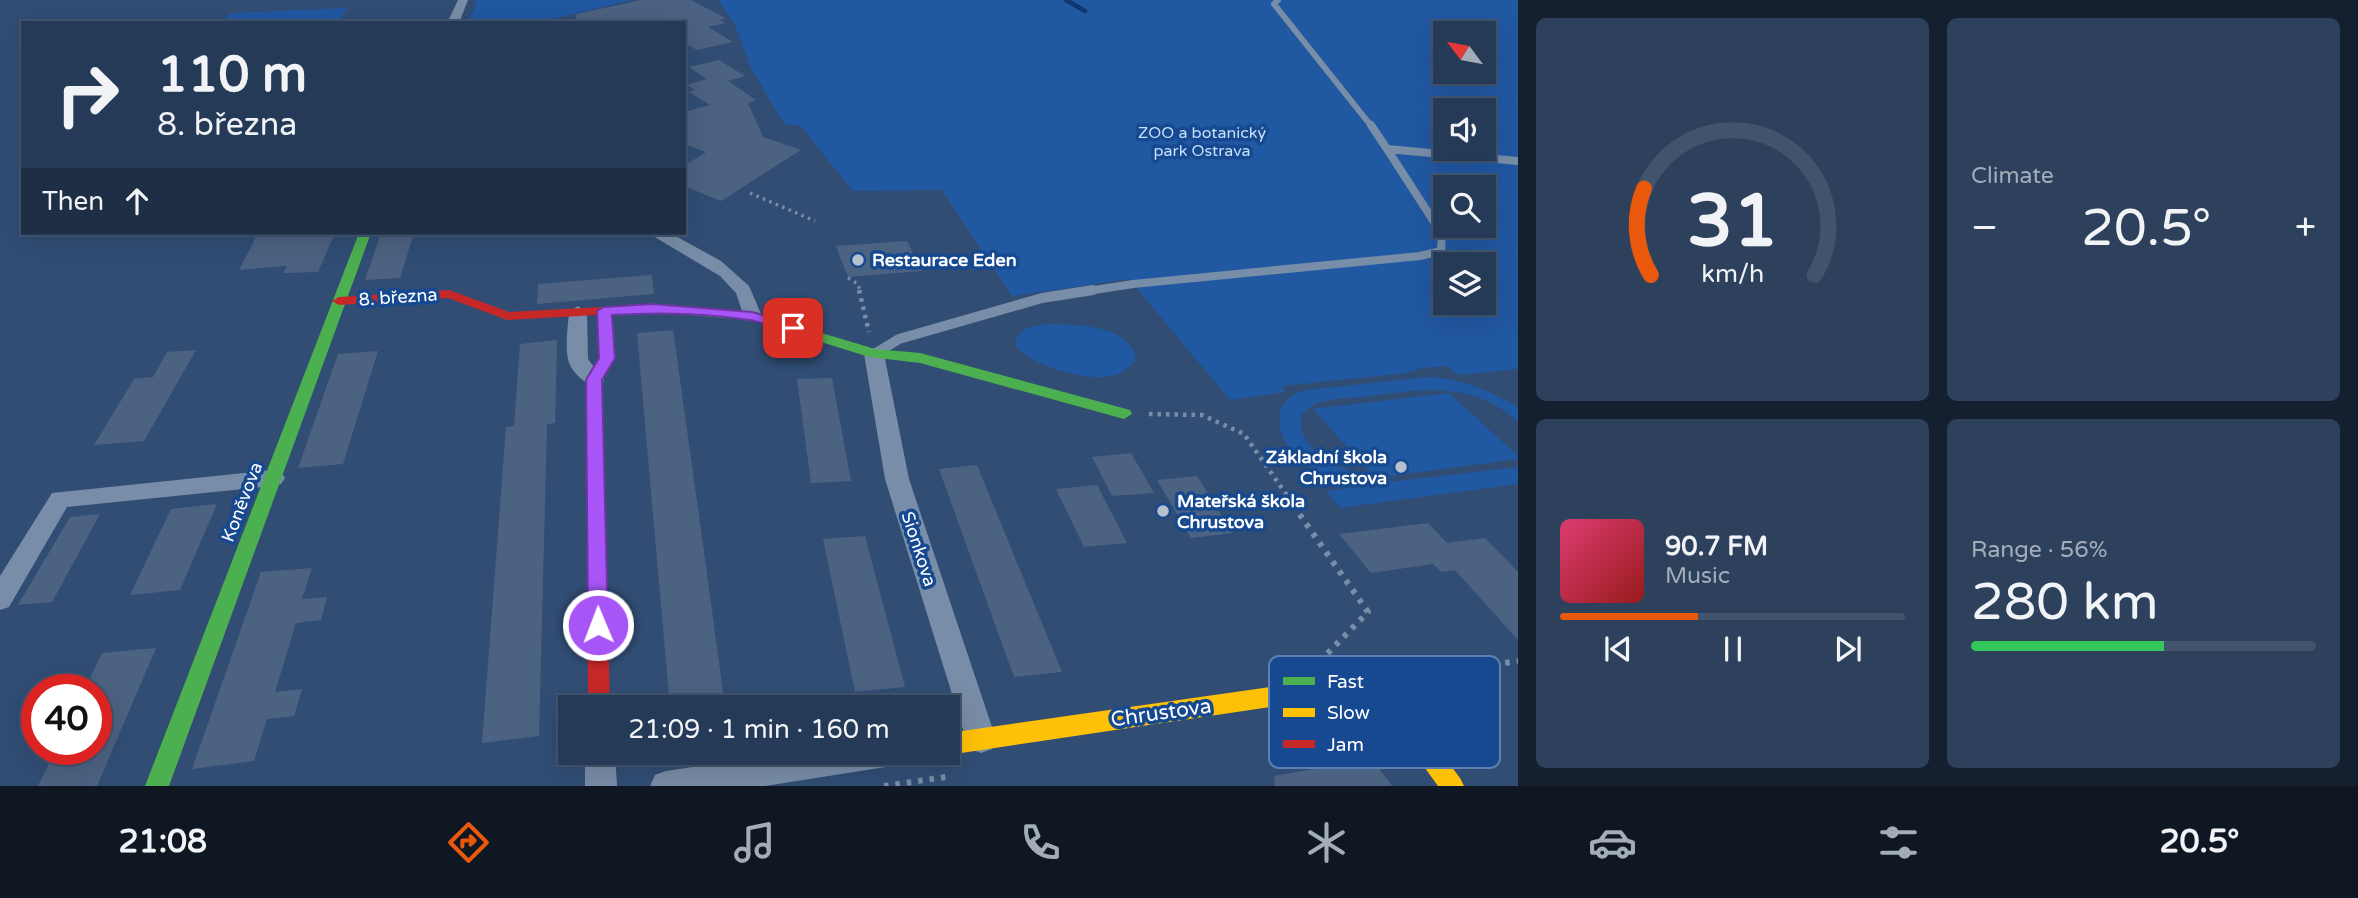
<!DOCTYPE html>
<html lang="en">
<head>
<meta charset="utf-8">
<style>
	body { margin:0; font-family:"Varela Round",sans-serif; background:#2d415d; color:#f1f3f6; height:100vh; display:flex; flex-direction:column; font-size:26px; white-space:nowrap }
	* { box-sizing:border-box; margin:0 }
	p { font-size:23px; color:#a3adba }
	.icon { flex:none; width:38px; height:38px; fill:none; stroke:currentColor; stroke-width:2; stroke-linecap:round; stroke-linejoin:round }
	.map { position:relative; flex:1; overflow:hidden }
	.panel { display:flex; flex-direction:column; gap:18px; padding:18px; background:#142030; width:840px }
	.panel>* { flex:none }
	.banner { position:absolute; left:21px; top:21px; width:665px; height:214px; border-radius:0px; box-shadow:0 7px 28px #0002,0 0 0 2px #42546d; background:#253a57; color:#f1f3f6; overflow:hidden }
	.needle { width:46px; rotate:302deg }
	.tools { position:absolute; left:1433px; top:21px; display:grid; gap:14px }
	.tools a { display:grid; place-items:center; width:63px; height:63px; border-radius:0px; background:#253a57; box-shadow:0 7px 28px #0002,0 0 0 2px #42546d; font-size:35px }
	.speed { position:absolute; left:21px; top:674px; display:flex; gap:14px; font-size:35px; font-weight:700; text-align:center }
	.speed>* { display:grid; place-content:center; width:91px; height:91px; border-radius:50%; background:#253a57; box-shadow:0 7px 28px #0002,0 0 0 2px #42546d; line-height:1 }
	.speed .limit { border:10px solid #d22; background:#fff; color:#111 }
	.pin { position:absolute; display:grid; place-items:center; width:60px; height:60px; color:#fff; margin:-30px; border-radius:14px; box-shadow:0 4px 10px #0006 }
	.me { position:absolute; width:77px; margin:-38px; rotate:359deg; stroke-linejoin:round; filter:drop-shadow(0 0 5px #0008) }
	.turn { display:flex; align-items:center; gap:24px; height:147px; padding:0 21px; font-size:32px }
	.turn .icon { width:91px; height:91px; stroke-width:2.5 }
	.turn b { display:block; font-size:49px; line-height:60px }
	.then { display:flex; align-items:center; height:66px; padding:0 21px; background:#0003; gap:14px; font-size:26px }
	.big { font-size:52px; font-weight:600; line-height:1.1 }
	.panel .widget { flex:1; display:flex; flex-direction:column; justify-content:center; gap:10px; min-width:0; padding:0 24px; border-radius:10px; background:#2d415d }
	.panel .dial { align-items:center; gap:0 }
	.dial svg { height:182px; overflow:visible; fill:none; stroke:#42546d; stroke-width:7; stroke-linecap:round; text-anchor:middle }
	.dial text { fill:#f1f3f6; stroke:none }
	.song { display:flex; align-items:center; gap:21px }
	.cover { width:84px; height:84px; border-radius:10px; background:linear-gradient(135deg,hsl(340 70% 55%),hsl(0 70% 35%)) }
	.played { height:7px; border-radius:4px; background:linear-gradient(90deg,#ea580c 40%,#42546d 40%) }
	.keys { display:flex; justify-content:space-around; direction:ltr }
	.heat { display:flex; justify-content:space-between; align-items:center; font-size:38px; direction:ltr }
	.charge { height:10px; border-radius:5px; background:linear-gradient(90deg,#34c759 56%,#42546d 0) }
	.panel .tiles { flex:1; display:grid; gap:18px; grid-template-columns:repeat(2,1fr) }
	.trip { position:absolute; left:558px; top:695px; width:402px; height:70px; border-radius:0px; background:#253a57; box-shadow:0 7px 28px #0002,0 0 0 2px #42546d; font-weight:600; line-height:70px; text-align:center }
	.menu { display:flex; height:112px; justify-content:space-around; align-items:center; background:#0f1723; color:#a3adba }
	.menu .icon { width:49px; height:49px }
	.menu .active { color:#ea580c }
	.menu b { font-size:32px; color:#f1f3f6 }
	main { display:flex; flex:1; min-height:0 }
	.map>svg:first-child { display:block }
	.green { fill:#2158a2; fill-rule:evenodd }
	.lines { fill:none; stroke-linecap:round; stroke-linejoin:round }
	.stream { stroke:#11366d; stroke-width:4.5 }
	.building { fill:#4c6282 }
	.path-far2 { stroke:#788da7; stroke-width:3.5; stroke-dasharray:2.5 4.5; stroke-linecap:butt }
	.path-far1 { stroke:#788da7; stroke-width:4.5; stroke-dasharray:3.5 5; stroke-linecap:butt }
	.path { stroke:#788da7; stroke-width:6; stroke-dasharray:4.5 7; stroke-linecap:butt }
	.lane-far2 { stroke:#788da7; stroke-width:6 }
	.lane-far1 { stroke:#788da7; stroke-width:8 }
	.lane { stroke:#788da7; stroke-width:10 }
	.street { fill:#788da7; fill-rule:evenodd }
	.fast { fill:#4caf50; fill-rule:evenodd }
	.slow { fill:#ffc107; fill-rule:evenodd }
	.jam { fill:#c62828; fill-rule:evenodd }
	.route { fill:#a855f7; stroke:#6d37a1; stroke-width:2 }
	.poi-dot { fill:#b7c1ce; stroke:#16498f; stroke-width:2.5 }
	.labels { text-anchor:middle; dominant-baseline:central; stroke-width:7; stroke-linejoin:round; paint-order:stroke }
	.far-park-label { font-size:16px; fill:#c8dffb; stroke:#16498f }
	.poi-label { font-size:18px; font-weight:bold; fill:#fff; stroke:#16498f; text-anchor:start }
	.street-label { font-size:18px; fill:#fff; stroke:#16498f }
	.near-street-label { font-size:21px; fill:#fff; stroke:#16498f }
	.key { fill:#16498f; stroke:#5c80b1; stroke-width:2 }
	.key-label { font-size:19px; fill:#fff }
</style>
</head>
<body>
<main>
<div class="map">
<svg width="1518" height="786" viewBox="0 0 1518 786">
	<rect width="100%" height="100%" fill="#314d74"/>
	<path class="green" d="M 476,0 L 631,0 L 549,20 L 467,23 L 475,8 Z
		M 718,0 L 1518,0 L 1518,369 L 1458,375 L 1447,366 L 1422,368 L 1407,373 L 1282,386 L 1285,392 L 1230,400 L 1129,279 L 1012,296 L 942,190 L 853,191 L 801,126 L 784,124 L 751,68 L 735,25 ZM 1446,33 L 1484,33 L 1484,72 L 1446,72 ZM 1446,110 L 1484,110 L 1484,149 L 1446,149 ZM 1446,187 L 1484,187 L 1484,226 L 1446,226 ZM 1446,264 L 1484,264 L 1484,303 L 1446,303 Z
		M 347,8 L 338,23 L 221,23 L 230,13 Z
		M 1053,324 C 1079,325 1131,325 1136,360 C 1131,366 1125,371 1118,374 C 1093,385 1031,366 1015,345 C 1017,326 1038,325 1053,324 Z
		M 1428,377 C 1460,378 1491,391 1518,407 L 1518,422 C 1474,381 1423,389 1370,396 C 1352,398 1333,398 1316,403 L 1302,414 C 1291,454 1359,478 1389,482 L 1518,467 L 1518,484 L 1340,508 L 1326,491 L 1352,488 C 1324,476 1274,453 1280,415 C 1281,401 1293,394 1305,390 Z
		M 1449,393 L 1518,456 L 1518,459 L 1375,478 L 1313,409 Z"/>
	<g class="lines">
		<path class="stream" d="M 1066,0 L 1085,11"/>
	</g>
	<path class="building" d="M 641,0 L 691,0 L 725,18 L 719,20 L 726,23 L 708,27 L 733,42 L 697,50 L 684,43 L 684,23 L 577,23 L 576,14 Z
		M 719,60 L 745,76 L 728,81 L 756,100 L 748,103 L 763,137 L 801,150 L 721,201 L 684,186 L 684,166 L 706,152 L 684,144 L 684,112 L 710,105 L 689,92 L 695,90 L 687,85 L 707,79 L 689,67 Z
		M 258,233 L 279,233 L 278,235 L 335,233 L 318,272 L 283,273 L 287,266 L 239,270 Z
		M 381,233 L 414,233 L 400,278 L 365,280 Z
		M 907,241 L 922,271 L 848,277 L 836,246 Z
		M 652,275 L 654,294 L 537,304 L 538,284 Z
		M 673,330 L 702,537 L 725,707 L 670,707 L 637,333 Z
		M 557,340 L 555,423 L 547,424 L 539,736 L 482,743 L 506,427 L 514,426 L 520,344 Z
		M 196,350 L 144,441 L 94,445 L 134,379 L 153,377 L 167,352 Z
		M 378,351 L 343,464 L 298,468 L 338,354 Z
		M 832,378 L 851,481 L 811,483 L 797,379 Z
		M 1131,453 L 1154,493 L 1112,496 L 1092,457 Z
		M 977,465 L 1029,592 L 1062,672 L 1014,677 L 939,469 Z
		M 1197,476 L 1233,533 L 1191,538 L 1157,480 Z
		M 1097,485 L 1127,543 L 1084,547 L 1056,489 Z
		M 217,504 L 180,590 L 130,595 L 171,509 Z
		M 100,514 L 52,602 L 18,605 L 70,517 Z
		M 1428,523 L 1447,543 L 1485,538 L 1518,572 L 1518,640 L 1455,570 L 1441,572 L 1433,564 L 1371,573 L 1339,534 Z
		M 865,536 L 905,687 L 855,692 L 823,539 Z
		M 312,568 L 302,599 L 327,597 L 321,620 L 296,623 L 275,692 L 302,689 L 294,716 L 267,719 L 254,761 L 192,769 L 261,572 Z
		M 156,648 L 97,786 L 38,786 L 56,749 L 96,749 L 96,690 L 84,690 L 102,653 Z
		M 1372,759 L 1392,786 L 1275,786 L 1274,776 Z"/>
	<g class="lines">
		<path class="path-far2" d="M 750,193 L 815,221
			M 848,278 L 858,284 L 860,292"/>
		<path class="path-far1" d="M 859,290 L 869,332
			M 1149,414 L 1202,415 L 1244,434 L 1295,507"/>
		<path class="path" d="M 1293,505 L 1368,612 L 1321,660
			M 1437,673 L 1518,661
			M 884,786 L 946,777"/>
		<path class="lane-far2" d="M 1278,0 L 1274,4 L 1372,127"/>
		<path class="lane-far1" d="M 1371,125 L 1387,149 L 1518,161
			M 1081,292 L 1133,284 L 1420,256 L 1441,251 L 1442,234 L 1387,149"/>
		<path class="lane" d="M 876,353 L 899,339 L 1042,298 L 1093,290"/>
		<path class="street" d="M 458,0 L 468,0 L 459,23 L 447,23 Z
			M 648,233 L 670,233 L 721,261 L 749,286 L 762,316 L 759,320 L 745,320 L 736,293 L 720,276 Z
			M 578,306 L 587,312 L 588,359 L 604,380 L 601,385 C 588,388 571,373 568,359 C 565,345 568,326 569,312 Z
			M 874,348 L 881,350 L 884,354 L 909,479 L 996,739 L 992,749 L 981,753 L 970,749 L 966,739 L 885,479 L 864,354 L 867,350 Z
			M 273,470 L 281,472 L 285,478 L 281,484 L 273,486 L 67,507 L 9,607 L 0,610 L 0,576 L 52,493 Z
			M 585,752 L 615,752 L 617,786 L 585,786 Z
			M 791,752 L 907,752 L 903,762 L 892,766 L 765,786 L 650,786 L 655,775 L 666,771 Z"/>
		<path class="fast" d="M 359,233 L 371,233 L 169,786 L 145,786 Z
			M 652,304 L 752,312 L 875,349 L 920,353 L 1130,410 L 1132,414 L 1124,419 L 920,363 L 869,357 L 751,320 L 652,312 L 601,315 L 594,311 L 601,307 Z"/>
		<path class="slow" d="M 1375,672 L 1383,675 L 1460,778 L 1464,786 L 1438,786 L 1370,692 L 948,755 L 943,752 L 948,752 L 948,733 Z"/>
		<path class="jam" d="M 449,290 L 509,312 L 601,307 L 611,311 L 615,358 L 602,380 L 610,707 L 588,707 L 586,380 L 599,358 L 597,315 L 507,320 L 448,298 L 339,305 L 332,301 L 339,297 Z"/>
	</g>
	<path class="route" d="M 652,304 L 752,312 L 798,325 L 800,328 L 793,332 C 779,329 765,323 750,320 C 705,313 658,312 612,315 L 615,358 L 602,380 L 608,625 L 605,632 L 598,634 L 591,632 L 588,625 L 586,380 L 599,358 L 597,311 L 604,307 Z"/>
	<g class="poi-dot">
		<circle cx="858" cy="260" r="7"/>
		<circle cx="1401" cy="467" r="7"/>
		<circle cx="1163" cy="511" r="7"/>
	</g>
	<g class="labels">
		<g class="far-park-label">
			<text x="1202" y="133">ZOO a botanický<tspan x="1202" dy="18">park Ostrava</tspan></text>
		</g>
		<g class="poi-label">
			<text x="872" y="260">Restaurace Eden</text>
			<text x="1387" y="457" text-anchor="end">Základní škola<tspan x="1387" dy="21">Chrustova</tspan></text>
			<text x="1177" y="501">Mateřská škola<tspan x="1177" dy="21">Chrustova</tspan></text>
		</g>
		<g class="street-label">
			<text transform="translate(398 297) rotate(-4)">8. března</text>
			<text transform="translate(242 502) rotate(-69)">Koněvova</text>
			<text transform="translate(919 549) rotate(72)">Sionkova</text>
		</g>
		<g class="near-street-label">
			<text transform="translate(1161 713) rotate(-8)">Chrustova</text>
		</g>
	</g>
	<rect x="1269" y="656" width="231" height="112" rx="10" class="key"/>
	<rect x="1283" y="677" width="32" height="8" fill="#4caf50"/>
	<rect x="1283" y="708" width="32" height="9" fill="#ffc107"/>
	<rect x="1283" y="740" width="32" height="8" fill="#c62828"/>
	<g class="key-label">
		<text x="1327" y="688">Fast</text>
		<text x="1327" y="719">Slow</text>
		<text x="1327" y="751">Jam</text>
	</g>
</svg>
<div class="tools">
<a><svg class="needle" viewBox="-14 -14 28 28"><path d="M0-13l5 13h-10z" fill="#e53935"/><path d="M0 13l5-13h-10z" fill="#a3adba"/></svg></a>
<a><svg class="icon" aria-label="sound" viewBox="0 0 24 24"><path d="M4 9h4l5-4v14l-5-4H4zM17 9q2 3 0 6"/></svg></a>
<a><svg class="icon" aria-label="search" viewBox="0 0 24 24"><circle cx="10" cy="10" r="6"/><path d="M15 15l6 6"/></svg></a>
<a><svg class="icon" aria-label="layers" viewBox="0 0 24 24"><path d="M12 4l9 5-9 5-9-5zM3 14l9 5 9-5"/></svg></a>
</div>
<div class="speed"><div class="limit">40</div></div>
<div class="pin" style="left:793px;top:328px;background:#d93025"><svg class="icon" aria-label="arrive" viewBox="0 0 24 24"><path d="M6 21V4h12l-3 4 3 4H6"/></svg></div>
<svg class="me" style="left:598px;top:625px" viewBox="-20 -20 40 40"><circle r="17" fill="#a855f7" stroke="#fff" stroke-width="3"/><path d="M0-11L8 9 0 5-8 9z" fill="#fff"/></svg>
<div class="trip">21:09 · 1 min · 160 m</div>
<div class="banner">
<div class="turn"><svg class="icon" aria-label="right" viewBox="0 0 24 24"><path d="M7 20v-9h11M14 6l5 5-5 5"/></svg><div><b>110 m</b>8. března</div></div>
<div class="then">Then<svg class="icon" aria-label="ahead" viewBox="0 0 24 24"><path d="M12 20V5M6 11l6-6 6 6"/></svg></div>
</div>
</div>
<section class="panel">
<div class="tiles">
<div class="widget dial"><svg viewBox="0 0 100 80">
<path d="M14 69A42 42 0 1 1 86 69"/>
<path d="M14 69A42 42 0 0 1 11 31" stroke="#ea580c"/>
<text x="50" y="56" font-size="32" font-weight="700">31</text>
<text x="50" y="72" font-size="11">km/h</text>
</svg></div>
<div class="widget"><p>Climate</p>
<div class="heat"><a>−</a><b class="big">20.5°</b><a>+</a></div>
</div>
<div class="widget">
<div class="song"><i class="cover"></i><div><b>90.7 FM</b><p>Music</p></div></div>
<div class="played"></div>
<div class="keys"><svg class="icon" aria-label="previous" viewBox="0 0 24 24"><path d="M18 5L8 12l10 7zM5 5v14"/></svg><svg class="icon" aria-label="pause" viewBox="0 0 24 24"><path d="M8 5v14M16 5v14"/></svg><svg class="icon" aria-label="next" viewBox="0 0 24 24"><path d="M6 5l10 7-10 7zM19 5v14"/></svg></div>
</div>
<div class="widget"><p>Range · 56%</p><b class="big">280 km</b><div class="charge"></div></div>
</div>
</section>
</main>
<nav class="menu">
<b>21:08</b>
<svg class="icon active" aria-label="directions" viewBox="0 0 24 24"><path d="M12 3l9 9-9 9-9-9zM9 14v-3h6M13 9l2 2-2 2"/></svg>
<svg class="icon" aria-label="music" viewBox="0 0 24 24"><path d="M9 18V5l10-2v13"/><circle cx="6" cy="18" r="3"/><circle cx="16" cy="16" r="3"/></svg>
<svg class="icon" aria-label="phone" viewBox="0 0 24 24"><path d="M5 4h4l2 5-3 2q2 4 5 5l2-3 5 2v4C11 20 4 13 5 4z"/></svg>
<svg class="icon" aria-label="climate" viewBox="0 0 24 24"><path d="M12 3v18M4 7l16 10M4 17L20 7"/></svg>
<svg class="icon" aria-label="car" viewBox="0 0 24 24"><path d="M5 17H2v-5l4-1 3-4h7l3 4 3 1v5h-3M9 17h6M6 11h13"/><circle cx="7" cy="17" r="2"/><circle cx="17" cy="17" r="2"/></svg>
<svg class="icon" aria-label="filters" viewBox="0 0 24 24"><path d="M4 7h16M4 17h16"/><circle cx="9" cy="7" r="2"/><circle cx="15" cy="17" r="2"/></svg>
<b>20.5°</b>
</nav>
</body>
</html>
